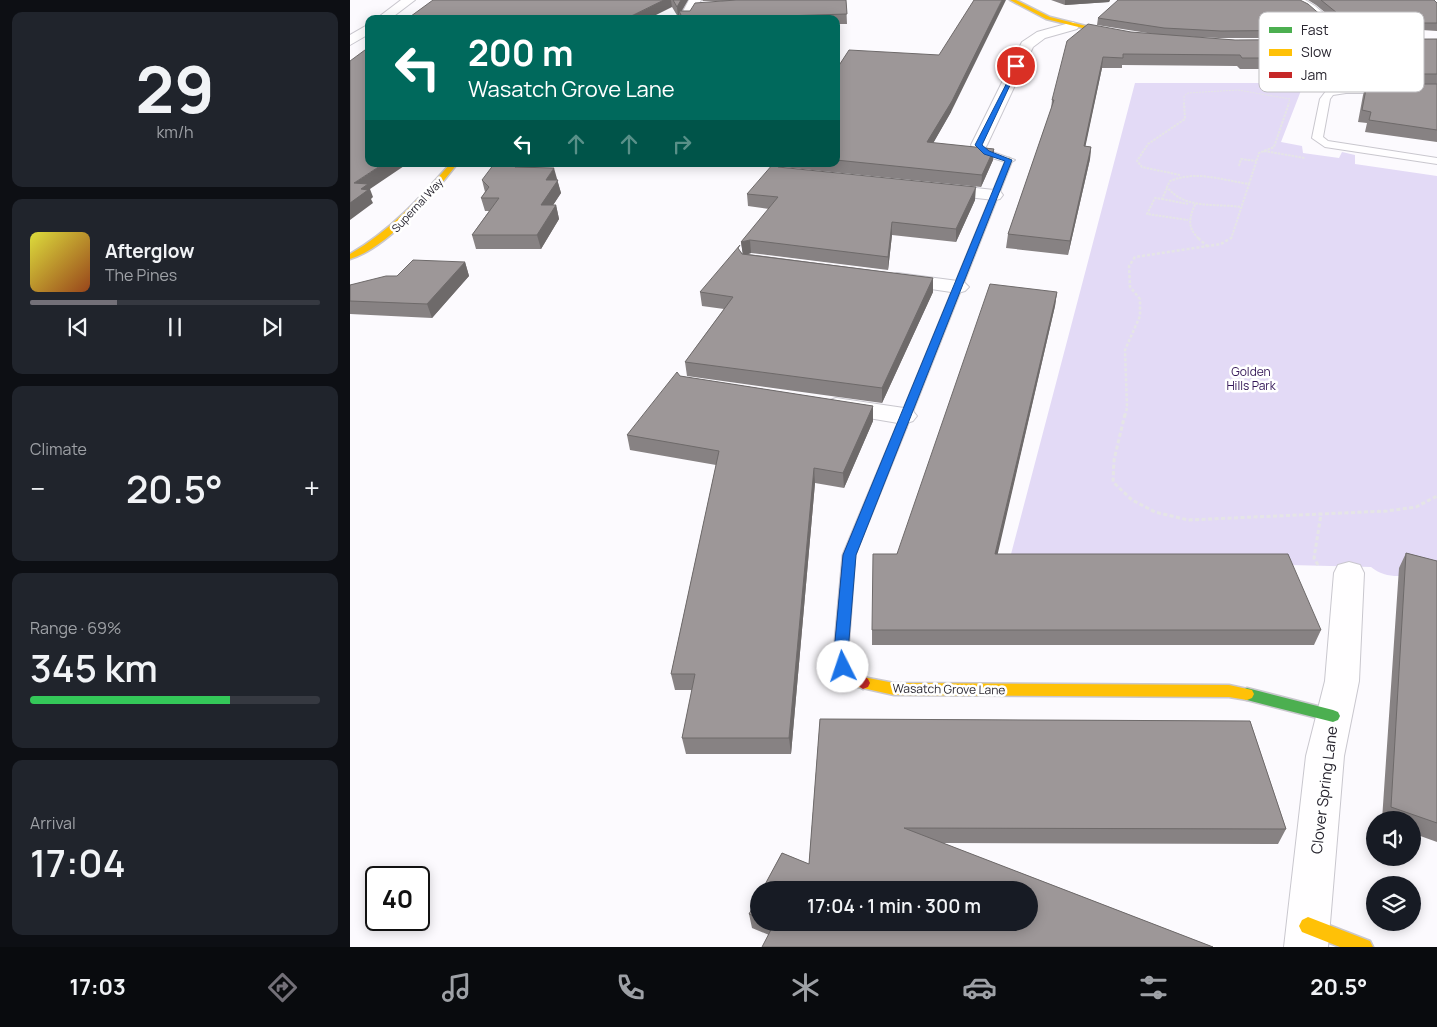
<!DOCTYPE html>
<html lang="en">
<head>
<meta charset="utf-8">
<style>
	body { margin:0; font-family:Manrope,sans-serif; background:#20242c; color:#f1f3f6; height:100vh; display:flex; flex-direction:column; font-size:19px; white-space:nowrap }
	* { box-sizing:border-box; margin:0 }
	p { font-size:16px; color:#9ea1a6 }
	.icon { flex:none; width:28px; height:28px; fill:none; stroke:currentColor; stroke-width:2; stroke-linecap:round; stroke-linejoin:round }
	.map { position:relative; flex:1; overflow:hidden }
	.sheet { display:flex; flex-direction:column; gap:12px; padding:12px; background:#0d0f14; width:350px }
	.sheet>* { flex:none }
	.hud { position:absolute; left:15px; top:15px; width:475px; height:152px; border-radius:10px; box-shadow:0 2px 12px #0003; background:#00695c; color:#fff; overflow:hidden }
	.tools { position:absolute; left:1016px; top:811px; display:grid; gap:10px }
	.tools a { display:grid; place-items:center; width:55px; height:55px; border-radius:50%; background:#171b24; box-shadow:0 2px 12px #0003; font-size:25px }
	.speed { position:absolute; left:15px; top:866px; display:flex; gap:10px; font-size:25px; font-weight:700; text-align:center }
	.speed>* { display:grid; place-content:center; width:65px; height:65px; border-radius:50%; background:#171b24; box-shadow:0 2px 12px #0003; line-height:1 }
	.speed .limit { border:2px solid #111; border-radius:8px; background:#fff; color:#111 }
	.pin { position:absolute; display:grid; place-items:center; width:42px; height:42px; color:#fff; margin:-21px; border:2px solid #fff; border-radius:50%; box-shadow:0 1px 5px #0007 }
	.me { position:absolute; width:55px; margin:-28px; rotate:356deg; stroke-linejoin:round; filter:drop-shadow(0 0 4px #0008) }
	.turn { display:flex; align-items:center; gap:18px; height:105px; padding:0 20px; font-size:22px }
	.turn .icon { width:65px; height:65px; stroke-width:2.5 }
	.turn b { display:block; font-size:35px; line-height:42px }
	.lanes { display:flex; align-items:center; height:48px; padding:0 20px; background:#0003; justify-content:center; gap:25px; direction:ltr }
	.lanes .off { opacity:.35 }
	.big { font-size:38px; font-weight:600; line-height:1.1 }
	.sheet .card { flex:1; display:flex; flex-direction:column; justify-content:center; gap:8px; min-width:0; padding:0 18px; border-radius:10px; background:#20242c }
	.sheet .dial { align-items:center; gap:0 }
	.dial b { font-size:65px; line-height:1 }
	.song { display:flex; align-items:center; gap:15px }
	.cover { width:60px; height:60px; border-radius:8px; background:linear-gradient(135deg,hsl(60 70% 55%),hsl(20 70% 35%)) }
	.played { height:5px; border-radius:2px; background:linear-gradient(90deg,#737078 30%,#363941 30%) }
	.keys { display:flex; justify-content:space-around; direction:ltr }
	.heat { display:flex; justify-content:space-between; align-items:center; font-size:28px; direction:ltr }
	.charge { height:8px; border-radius:4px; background:linear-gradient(90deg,#34c759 69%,#363941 0) }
	.trip { position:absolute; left:400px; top:881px; width:288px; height:50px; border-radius:25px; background:#171b24; box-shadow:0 2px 12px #0003; font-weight:600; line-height:50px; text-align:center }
	.tab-bar { display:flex; height:80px; justify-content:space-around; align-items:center; background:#090b0e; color:#9ea1a6 }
	.tab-bar .icon { width:35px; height:35px }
	.tab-bar .on { color:#737078 }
	.tab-bar b { font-size:22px; color:#f1f3f6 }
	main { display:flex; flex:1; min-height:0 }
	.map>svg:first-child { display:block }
	.green { fill:#e3daf6 }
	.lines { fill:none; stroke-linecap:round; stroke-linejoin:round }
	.lane-casing { stroke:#c9c7ce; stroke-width:2 }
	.street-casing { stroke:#c9c7ce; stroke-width:2 }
	.fast-casing { stroke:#c9c7ce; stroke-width:3 }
	.slow-casing { stroke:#c9c7ce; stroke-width:3 }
	.jam-casing { stroke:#c9c7ce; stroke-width:3 }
	.path-far3 { stroke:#e5e5e6; stroke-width:1; stroke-dasharray:2 1; stroke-linecap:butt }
	.path-far2 { stroke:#e5e5e6; stroke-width:2; stroke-dasharray:2.5 1; stroke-linecap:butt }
	.path-far1 { stroke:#e5e5e6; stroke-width:2.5; stroke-dasharray:3 2; stroke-linecap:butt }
	.path { stroke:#e5e5e6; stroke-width:3; stroke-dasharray:4 2.5; stroke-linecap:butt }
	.lane { fill:#fffeff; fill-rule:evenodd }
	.street { fill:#fffeff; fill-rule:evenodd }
	.fast { fill:#4caf50; fill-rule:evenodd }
	.slow { fill:#ffc107; fill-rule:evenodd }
	.jam { fill:#c62828; fill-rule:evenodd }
	.wall { fill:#878283 }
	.shaded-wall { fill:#6e6a6a }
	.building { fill:#9d9798; stroke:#6e6a6a }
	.route { fill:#1a73e8; stroke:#114b97 }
	.labels { text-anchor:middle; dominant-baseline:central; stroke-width:5; stroke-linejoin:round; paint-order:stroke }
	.far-street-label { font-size:11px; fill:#292630; stroke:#fff }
	.park-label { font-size:12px; fill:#331657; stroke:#fff }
	.street-label { font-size:12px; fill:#292630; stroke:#fff }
	.near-street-label { font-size:15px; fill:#292630; stroke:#fff }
	.key { fill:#fff; stroke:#bfbec1; stroke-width:1 }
	.key-label { font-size:14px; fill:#292630 }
</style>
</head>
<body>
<main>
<section class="sheet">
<div class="card dial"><b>29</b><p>km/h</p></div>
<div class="card">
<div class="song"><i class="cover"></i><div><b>Afterglow</b><p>The Pines</p></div></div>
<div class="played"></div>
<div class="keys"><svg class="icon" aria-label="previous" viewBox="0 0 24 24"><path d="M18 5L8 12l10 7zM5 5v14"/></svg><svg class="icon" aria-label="pause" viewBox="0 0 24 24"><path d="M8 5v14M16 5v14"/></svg><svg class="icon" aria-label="next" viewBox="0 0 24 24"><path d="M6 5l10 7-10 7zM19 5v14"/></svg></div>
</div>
<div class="card"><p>Climate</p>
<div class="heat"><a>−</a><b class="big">20.5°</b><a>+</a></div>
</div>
<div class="card"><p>Range · 69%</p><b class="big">345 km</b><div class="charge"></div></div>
<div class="card"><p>Arrival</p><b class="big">17:04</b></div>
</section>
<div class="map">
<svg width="1087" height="947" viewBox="0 0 1087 947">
	<rect width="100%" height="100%" fill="#fcfafe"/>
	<path class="green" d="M 785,83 L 1087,83 L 1087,86 L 962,86 L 952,88 L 931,142 L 952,146 L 953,153 L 989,158 L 992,152 L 1005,155 L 1005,164 L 1087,176 L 1087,569 C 1065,574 1040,583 1021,567 L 660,558 Z"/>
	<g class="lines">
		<g class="lane-casing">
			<path id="lane" d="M 996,87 L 1087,87 L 1087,93 L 996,93 L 983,95 L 980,99 L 973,137 L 978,141 L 1087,158 L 1087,164 L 975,147 L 962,138 L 970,99 L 976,91 Z
				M 629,142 L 640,151 L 665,160 L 659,163 L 632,155 L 623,145 Z"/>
		</g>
		<g class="street-casing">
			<path id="street" d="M 51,0 L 65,0 L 40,19 L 26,19 Z
				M 339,0 L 351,0 L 341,19 L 329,19 Z
				M 940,0 L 955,0 L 965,6 L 1008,42 L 1007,45 L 997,45 L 957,10 Z
				M 723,22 L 729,26 L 727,29 L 695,38 L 683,47 L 637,145 L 635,148 L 623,148 L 621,145 L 672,42 L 687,32 Z
				M 19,24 L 19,34 L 0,45 L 0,35 Z
				M 589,184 L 644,190 L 650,191 L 653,195 L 650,199 L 644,200 L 583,193 L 580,189 L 583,185 Z
				M 547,273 L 608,281 L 615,283 L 619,287 L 615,291 L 608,293 L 540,283 L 537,279 L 540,275 Z
				M 486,398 L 554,408 L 563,411 L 567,416 L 563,421 L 554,424 L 477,411 L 473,406 L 477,401 Z
				M 999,562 L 1010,565 L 1014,573 L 1009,681 L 994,756 L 978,947 L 934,947 L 956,756 L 975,681 L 984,573 L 988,565 Z"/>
		</g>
		<g class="fast-casing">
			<path id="fast" d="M 897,688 L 983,710 L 988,712 L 990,716 L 988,720 L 983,722 L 897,700 L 892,698 L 890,694 L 892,690 Z"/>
		</g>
		<g class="slow-casing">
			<path id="slow" d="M 660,0 L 666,0 L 700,17 L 772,35 L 769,37 L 696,19 Z
				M 659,158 L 662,160 L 556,428 L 551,431 L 547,430 L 546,428 L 656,160 Z
				M 100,164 L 107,164 C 84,194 37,248 0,259 L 0,254 C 40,231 70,198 100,164 Z
				M 513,677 L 544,683 L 879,685 L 902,690 L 904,694 L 902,698 L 897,700 L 879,697 L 544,695 L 508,687 L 506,683 L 508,679 Z
				M 958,917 L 1020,941 L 1023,947 L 990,947 L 952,932 L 949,926 L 952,920 Z"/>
		</g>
		<g class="jam-casing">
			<path id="jam" d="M 551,425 L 556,428 L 505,555 L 498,652 L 503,668 L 518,679 L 520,683 L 518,687 L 513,689 L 492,675 L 484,652 L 493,555 L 546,428 Z"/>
		</g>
		<path class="path-far3" d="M 834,104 L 834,96 L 838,93 L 888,90 L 940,99 L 938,104"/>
		<path class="path-far2" d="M 914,151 L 955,158
			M 889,166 L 891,159 L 906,161
			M 830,175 L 792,167 L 787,161 L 798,144 L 835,119 L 834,103
			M 899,184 L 909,153 L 924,147 L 939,103
			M 817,188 L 812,199 L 805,198 L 797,214 L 838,220
			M 812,199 L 838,204
			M 845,204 C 839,219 837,227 849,239
			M 881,239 L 899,184 C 871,180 847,170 820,181 L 817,187 C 835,210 865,203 891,207"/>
		<path class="path-far1" d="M 848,238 L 857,246
			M 775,416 L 777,408 L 775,350 L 790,316 L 790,299 L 780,287 L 779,266 L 785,257 L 871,244 L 881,238"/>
		<path class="path" d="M 775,414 L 764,460 L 763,482 L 782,500 L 805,512 L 838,520 L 1037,511 L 1066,507 L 1087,496
			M 968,565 L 964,558 L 971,514"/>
		<use href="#lane" class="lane"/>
		<use href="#street" class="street"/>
		<use href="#fast" class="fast"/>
		<use href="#slow" class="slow"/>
		<use href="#jam" class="jam"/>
	</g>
	<path class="wall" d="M 83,0 L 338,0 L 332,11 L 340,11 L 376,1 L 353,1 L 352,0 L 496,0 L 497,24 L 486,24 L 486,19 L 330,19 L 329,15 L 328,17 L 322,7 Z
		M 701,0 L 760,0 L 759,2 L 715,5 Z
		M 958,0 L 1084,0 L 1087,3 L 1087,31 L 1072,30 L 1070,37 L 1006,38 L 966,5 Z
		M 748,18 L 988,30 L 986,38 L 869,38 L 823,36 L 885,40 L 1087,39 L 1087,142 L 1015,132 L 1017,123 L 1008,122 L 1013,95 L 1016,85 L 1015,85 L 1018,69 L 890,69 L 887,66 L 772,65 L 772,68 L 752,68 L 735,146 L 741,147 L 740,159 L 718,255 L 656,248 L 658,234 L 701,109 L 702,100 L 781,32 L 810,35 L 747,25 Z
		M 486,70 L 601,112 L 583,143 L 644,149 L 643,160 L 631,187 L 432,167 L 432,164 L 486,164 Z
		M 184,167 L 207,180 L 211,193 L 203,205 L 206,205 L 209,219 L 191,249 L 126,249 L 122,235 L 139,211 L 135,211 L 131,198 L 135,192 L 132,180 Z
		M 428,167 L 625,200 L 606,242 L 542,235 L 538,270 L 401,253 L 398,254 L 583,278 L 583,292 L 532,403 L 337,376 L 335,362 L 374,309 L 352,306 L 350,292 L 390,251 L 393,254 L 391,242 L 419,209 L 398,206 L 397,194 Z
		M 115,262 L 119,276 L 82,318 L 0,314 L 0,285 L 47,276 Z
		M 707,292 L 705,306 L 647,554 L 971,630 L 964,645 L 522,645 L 522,630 L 547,554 Z
		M 330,376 L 523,406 L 523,421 L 494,488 L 465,483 L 441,754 L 336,754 L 332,738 L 342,690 L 325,690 L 321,674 L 366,465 L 280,450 L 277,435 Z
		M 1056,553 L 1087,561 L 1087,842 L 1062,833 L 1062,820 L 1032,820 L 1049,568 Z
		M 470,719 L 900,721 L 936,829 L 928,844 L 593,843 L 863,947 L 412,947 L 419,935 L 402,928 L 399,914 L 409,897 L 409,922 L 679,922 L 679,890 L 412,890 L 432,853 L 459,864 Z"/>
	<path class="shaded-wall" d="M 314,0 L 321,0 L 322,7 L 298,19 L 275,19 Z
		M 331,0 L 338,0 L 330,13 L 329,11 L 329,15 L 328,17 L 327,7 Z
		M 652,0 L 656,0 L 601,112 L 577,154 L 577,142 Z
		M 715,0 L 760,0 L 759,2 L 715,5 Z
		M 753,57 L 752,68 L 733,158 L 734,146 Z
		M 741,147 L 740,159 L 718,255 L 720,241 Z
		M 644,149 L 643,160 L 631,187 L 632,175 Z
		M 33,164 L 57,164 L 20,189 L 23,197 L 21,199 L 23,203 L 0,220 L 0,203 L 4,183 Z
		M 170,164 L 189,164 L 168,180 L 165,167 Z
		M 204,168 L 211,193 L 194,219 L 191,205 L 196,180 Z
		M 626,187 L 625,200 L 606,242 L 606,229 Z
		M 206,205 L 209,219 L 191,249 L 187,235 Z
		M 542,222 L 542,235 L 538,270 L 538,257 Z
		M 400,240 L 401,253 L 393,256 L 391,242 Z
		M 115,262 L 119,276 L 82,318 L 77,304 Z
		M 583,278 L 583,292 L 532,403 L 532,388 Z
		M 707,292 L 705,306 L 644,570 L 645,554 Z
		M 523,406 L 523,421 L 494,488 L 493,473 Z
		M 464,468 L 465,483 L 441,754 L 439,738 Z"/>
	<path class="building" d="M 83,0 L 314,0 L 275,19 L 57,19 Z
		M 323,0 L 331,0 L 327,7 Z
		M 386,0 L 496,0 L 497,14 L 432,16 L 427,19 L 333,19 L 329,11 L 340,11 L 345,3 Z
		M 624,0 L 652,0 L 602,101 L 577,142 L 644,149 L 632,175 L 486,160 L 486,70 L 499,50 L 589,55 Z
		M 768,0 L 950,0 L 958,4 L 988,30 L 871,31 L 814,28 L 748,18 Z
		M 971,0 L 1084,0 L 1087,3 L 1087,23 L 1063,23 L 1073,30 L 1008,30 Z
		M 738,24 L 781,32 L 885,40 L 1087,39 L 1087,74 L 1018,74 L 1021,58 L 892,58 L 890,55 L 773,54 L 773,58 L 753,57 L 734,146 L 741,147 L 720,241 L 658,234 L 704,100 L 702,100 L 717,41 Z
		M 19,47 L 19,164 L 33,164 L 4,183 L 18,184 L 11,189 L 18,190 L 0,203 L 0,61 Z
		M 1017,84 L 1087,84 L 1087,130 L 1019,120 L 1021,112 L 1012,110 Z
		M 144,164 L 170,164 L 165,167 L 204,168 L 196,180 L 208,180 L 191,205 L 206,205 L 187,235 L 122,235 L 149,198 L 131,198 L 139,187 L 132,180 Z
		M 423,164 L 425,164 L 428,167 L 626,187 L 606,229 L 542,222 L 538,257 L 400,240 L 391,242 L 428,197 L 397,194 Z
		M 390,245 L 388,248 L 392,254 L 583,278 L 532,388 L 335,362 L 383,297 L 350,292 Z
		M 63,260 L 115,262 L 77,304 L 0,301 L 0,285 L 36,276 L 47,276 Z
		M 640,284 L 707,292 L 645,554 L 938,554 L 971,630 L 522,630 L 523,554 L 547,554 Z
		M 327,372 L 330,376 L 523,406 L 493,473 L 464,468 L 439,738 L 332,738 L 345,674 L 321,674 L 369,451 L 277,435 Z
		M 1056,553 L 1087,561 L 1087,823 L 1041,807 Z
		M 470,719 L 900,721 L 936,829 L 554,828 L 863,947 L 412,947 L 424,924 L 420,922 L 679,922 L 679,890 L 412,890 L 432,853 L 459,864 Z
		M 409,897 L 409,918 L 399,914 Z"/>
	<path class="route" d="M 666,65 L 669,66 L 632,145 L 639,151 L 662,160 L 506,555 L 498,652 L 500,667 L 498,671 L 488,671 L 484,652 L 493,555 L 655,161 L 634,154 L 625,145 Z"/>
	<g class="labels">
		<g class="far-street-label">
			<text transform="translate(67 205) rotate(-47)">Supernal Way</text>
		</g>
		<g class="park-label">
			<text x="901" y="371">Golden<tspan x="901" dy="14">Hills Park</tspan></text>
		</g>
		<g class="street-label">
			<text transform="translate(599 689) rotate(1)">Wasatch Grove Lane</text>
		</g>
		<g class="near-street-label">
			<text transform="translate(974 790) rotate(-83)">Clover Spring Lane</text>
		</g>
	</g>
	<rect x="909" y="12" width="165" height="80" rx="8" class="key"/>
	<rect x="919" y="27" width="23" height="6" fill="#4caf50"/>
	<rect x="919" y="49" width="23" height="7" fill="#ffc107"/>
	<rect x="919" y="72" width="23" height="6" fill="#c62828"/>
	<g class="key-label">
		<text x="951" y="35">Fast</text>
		<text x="951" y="57">Slow</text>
		<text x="951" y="80">Jam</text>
	</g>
</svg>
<div class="tools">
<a><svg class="icon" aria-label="sound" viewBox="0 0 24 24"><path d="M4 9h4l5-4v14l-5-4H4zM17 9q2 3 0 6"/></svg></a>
<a><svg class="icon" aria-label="layers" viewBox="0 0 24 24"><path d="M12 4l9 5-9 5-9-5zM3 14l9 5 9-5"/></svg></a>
</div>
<div class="speed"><div class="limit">40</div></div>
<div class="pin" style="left:666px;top:66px;background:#d93025"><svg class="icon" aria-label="arrive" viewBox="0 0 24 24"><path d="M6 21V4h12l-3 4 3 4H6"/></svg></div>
<svg class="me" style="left:493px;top:667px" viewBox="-20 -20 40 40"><circle r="19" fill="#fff"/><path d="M0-13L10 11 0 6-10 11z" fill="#1a73e8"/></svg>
<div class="trip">17:04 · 1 min · 300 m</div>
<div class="hud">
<div class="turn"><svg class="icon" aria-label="left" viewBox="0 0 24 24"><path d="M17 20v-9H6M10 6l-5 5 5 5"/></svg><div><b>200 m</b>Wasatch Grove Lane</div></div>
<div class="lanes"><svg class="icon" aria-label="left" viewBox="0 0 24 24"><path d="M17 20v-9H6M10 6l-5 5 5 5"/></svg><svg class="icon off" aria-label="ahead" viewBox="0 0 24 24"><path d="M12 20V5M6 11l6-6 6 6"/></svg><svg class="icon off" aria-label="ahead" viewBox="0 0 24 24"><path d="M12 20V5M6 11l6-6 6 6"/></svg><svg class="icon off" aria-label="right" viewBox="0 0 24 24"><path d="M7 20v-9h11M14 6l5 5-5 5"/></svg></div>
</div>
</div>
</main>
<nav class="tab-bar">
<b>17:03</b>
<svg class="icon on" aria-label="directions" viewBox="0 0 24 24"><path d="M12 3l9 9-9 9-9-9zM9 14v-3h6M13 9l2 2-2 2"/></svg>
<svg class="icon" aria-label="music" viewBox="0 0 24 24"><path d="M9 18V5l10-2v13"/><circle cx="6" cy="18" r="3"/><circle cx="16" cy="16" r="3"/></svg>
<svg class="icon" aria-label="phone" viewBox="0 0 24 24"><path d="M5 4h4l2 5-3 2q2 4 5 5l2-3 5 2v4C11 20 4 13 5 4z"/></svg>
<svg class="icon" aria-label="climate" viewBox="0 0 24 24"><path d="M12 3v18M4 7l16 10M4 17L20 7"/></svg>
<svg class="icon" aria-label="car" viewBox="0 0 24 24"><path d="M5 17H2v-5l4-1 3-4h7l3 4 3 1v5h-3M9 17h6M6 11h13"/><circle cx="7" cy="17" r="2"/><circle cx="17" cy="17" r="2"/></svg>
<svg class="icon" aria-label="filters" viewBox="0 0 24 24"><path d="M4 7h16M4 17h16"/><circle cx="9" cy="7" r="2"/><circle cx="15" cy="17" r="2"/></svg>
<b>20.5°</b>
</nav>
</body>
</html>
